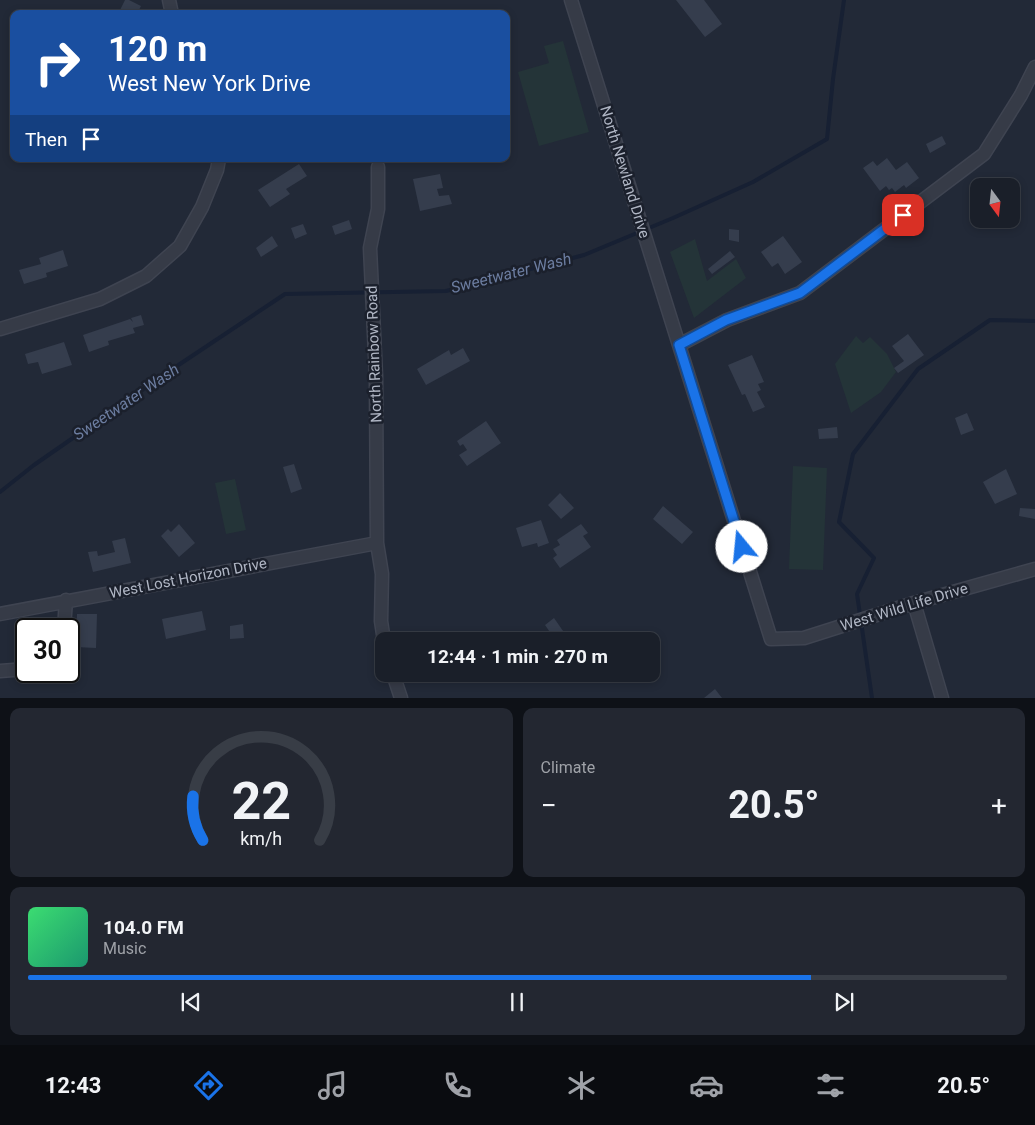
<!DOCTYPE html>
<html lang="en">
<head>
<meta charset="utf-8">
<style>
	body { margin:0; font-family:Roboto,sans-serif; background:#232731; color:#f1f3f6; height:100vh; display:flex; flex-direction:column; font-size:19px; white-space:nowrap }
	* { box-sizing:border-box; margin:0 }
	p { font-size:16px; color:#9fa2a8 }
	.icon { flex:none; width:28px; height:28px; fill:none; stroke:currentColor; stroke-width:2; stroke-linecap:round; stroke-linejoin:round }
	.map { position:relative; height:698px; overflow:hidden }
	.drawer { display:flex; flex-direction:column; gap:10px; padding:10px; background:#0e1117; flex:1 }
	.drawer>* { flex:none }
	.guide { position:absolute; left:10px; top:10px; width:500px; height:152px; border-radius:10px; box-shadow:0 2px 8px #0003,0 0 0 1px #383d46; background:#1a4fa0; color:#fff; overflow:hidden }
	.needle { width:32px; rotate:165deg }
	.tools { position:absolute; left:970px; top:178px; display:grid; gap:10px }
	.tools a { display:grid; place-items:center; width:50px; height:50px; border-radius:10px; background:#1a1f29; box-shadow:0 2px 8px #0003,0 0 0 1px #383d46; font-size:25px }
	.speed { position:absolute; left:15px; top:618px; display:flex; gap:10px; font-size:25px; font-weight:700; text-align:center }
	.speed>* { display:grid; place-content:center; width:65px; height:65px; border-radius:50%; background:#1a1f29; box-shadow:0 2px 8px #0003,0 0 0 1px #383d46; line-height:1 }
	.speed .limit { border:2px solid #111; border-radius:8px; background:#fff; color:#111 }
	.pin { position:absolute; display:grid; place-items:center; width:42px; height:42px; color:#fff; margin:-21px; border-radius:10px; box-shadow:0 2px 8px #0006 }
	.me { position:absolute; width:55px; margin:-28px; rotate:343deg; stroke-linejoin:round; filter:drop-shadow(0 0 4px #0008) }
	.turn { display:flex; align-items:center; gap:18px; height:105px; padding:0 15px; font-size:22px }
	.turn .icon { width:65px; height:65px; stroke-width:2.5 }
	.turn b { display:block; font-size:35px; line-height:42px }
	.then { display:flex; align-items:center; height:48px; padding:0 15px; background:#0003; gap:10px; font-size:19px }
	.big { font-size:38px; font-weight:700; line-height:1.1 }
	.drawer .tile { flex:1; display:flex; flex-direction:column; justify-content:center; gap:8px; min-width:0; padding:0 18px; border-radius:10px; background:#232731 }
	.drawer .dial { align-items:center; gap:0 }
	.dial svg { height:130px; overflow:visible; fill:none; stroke:#383d46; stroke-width:7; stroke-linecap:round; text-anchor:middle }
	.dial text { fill:#f1f3f6; stroke:none }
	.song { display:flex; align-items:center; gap:15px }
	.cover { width:60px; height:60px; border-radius:8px; background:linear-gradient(135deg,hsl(140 70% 55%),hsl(160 70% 35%)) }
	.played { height:5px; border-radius:2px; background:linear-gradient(90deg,#1a73e8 80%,#383d46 80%) }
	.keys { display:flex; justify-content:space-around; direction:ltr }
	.heat { display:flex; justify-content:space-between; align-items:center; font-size:28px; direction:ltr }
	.drawer .tiles { flex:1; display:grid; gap:10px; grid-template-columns:1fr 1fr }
	.tile:last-child { grid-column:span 2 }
	.trip { position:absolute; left:375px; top:632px; width:285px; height:50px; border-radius:10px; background:#1a1f29; box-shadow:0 2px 8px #0003,0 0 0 1px #383d46; font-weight:700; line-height:50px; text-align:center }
	.tabs { display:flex; height:80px; justify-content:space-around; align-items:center; background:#0a0c10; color:#9fa2a8 }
	.tabs .icon { width:35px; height:35px }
	.tabs .selected { color:#1a73e8 }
	.tabs b { font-size:22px; color:#f1f3f6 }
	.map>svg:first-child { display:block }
	.green { fill:#243438 }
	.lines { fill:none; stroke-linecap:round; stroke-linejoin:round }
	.stream { stroke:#172033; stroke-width:4 }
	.building { fill:#353d4d }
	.minor-casing { stroke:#3f4451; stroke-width:15 }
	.minor { stroke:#363b47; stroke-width:12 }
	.route-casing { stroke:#114b97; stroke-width:12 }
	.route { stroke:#1a73e8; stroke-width:9 }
	.labels { text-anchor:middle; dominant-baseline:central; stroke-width:5; stroke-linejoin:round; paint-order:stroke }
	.street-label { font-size:15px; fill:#b0b6c4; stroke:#1b202c }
	.water-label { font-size:16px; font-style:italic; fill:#6c7da0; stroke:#1b202c }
</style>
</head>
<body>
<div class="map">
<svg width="1035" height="698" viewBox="0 0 1035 698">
	<rect width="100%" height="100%" fill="#222937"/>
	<path class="green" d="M 563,41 L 589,132 L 539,146 L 518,72 L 549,63 L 544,46 Z
		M 695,239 L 707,281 L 736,259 L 746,278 L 694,318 L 670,252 Z
		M 856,336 L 863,343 L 870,337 L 887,354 L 896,372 L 881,392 L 851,413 L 835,364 Z
		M 793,466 L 827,468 L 823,570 L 789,569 Z
		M 235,479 L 246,530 L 226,534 L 215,483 Z"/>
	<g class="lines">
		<path class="stream" d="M 0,492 L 34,465 L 171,370 L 285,294 L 446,291 L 584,255 L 673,218 L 753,182 L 827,139 L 833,79 L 844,0
			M 872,698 L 857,594 L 874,558 L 839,522 L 853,454 L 918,369 L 990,320 L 1035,321"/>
	</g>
	<path class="building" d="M 125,0 L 129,0 L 141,6 L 137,14 L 118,14 Z
		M 676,0 L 704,0 L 722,24 L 705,37 Z
		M 942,136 L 946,144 L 930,153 L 926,144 Z
		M 887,158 L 896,170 L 907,162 L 919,178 L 906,188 L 904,185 L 895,192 L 892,188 L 889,190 L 886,186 L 880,191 L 863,168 L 873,161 L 877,166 Z
		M 299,164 L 307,176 L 286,189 L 290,194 L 270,207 L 258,190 Z
		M 440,174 L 443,188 L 437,189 L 439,196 L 449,195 L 452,204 L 420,211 L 413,179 Z
		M 349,220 L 352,229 L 335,235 L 332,226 Z
		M 303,224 L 307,234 L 295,239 L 291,228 Z
		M 729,229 L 739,230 L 739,242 L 729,240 Z
		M 272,236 L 278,246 L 261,257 L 256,248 Z
		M 783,236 L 802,262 L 785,274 L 778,263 L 772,267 L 761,252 Z
		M 63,250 L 68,266 L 46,273 L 47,277 L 24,284 L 19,270 L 41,264 L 39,258 Z
		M 730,251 L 735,257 L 712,274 L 708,269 Z
		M 141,315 L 144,325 L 133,328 L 135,333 L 108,341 L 109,345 L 89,352 L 83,335 L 130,319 L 133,322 L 131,318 Z
		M 908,334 L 924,355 L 898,373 L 894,368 L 904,361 L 892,346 Z
		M 64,342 L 72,365 L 42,374 L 38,362 L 28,364 L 25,354 Z
		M 463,348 L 470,361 L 426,385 L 417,369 L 449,350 L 451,355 Z
		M 752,355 L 764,382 L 758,384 L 761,390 L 757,392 L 765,407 L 753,412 L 745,394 L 742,395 L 728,365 Z
		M 967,413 L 974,430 L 961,435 L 955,418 Z
		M 486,421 L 501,443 L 467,466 L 459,455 L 467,450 L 463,444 L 460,446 L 457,441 Z
		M 837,427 L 838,438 L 819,439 L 818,429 Z
		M 294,464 L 302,489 L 291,493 L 283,467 Z
		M 1006,469 L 1017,494 L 995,504 L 983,482 Z
		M 560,493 L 574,508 L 561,519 L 548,505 Z
		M 663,506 L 693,532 L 682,544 L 653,519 Z
		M 1020,508 L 1035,509 L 1035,519 L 1019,516 Z
		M 541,520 L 549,543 L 538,547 L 537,543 L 522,547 L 516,528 Z
		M 179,524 L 195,543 L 179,557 L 161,536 L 168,529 L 171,532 Z
		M 581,524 L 588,533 L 583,536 L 591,547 L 560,568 L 553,558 L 557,555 L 553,549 L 560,545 L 557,540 Z
		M 125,538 L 131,563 L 93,572 L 88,552 L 97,551 L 98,556 L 115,552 L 112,541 Z
		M 202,611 L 206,630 L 166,639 L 162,619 Z
		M 77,614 L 97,614 L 96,648 L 76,647 Z
		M 554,618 L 570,641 L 556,641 L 545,625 Z
		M 243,624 L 244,638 L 230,639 L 230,626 Z
		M 715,689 L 722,698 L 704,698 Z"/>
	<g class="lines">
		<g class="minor-casing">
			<path id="minor" d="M 169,0 L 172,14
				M 571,0 L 771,639 L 804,638 L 914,603 L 1035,569
				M 378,167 L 378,209 L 370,248 L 376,376 L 377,543 L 382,574 L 381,621 L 384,641
				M 0,329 L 100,299 L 146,276 L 180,246 L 202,207 L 217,170 L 219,159
				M 679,345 L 727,320 L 800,293 L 984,154 L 1021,95 L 1035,67
				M 914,603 L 942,698
				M 0,614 L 377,543
				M 64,629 L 66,600
				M 0,671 L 26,669
				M 393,674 L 401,698"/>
		</g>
		<use href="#minor" class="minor"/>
	</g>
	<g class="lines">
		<g class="route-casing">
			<path id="route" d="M 742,547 L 679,345 L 726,320 L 800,293 L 903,215"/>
		</g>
		<use href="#route" class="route"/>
	</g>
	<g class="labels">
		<g class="street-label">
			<text transform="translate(625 172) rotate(73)">North Newland Drive</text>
			<text transform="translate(374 354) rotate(-92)">North Rainbow Road</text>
			<text transform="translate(188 578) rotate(-11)">West Lost Horizon Drive</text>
			<text transform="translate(904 607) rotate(-17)">West Wild Life Drive</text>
		</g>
		<g class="water-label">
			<text transform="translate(511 273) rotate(-14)">Sweetwater Wash</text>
			<text transform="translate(126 402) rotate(-34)">Sweetwater Wash</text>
		</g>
	</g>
</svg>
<div class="tools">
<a><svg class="needle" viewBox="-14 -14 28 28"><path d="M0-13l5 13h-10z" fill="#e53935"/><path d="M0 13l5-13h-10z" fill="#9fa2a8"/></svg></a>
</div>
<div class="speed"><div class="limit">30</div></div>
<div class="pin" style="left:903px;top:215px;background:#d93025"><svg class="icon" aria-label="arrive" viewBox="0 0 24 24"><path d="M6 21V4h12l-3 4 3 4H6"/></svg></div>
<svg class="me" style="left:742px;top:547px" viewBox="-20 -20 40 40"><circle r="19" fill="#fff"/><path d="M0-13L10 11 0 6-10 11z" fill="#1a73e8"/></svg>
<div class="trip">12:44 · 1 min · 270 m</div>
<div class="guide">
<div class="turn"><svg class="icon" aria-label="right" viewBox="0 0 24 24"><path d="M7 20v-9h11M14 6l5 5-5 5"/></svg><div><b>120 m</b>West New York Drive</div></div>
<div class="then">Then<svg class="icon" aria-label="arrive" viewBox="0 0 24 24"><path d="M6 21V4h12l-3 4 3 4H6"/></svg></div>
</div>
</div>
<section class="drawer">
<div class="tiles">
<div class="tile dial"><svg viewBox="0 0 100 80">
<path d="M14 69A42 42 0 1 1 86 69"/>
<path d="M14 69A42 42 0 0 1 8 42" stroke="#1a73e8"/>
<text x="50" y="56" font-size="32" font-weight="700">22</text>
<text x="50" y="72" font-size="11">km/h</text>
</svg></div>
<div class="tile"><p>Climate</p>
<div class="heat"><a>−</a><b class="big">20.5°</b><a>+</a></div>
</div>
<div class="tile">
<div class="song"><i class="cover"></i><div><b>104.0 FM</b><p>Music</p></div></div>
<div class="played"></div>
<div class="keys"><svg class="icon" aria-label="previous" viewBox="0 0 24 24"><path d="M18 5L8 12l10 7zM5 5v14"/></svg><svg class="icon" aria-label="pause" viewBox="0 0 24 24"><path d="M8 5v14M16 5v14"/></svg><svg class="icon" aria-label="next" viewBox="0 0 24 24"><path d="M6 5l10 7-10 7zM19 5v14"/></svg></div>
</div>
</div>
</section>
<nav class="tabs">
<b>12:43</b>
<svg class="icon selected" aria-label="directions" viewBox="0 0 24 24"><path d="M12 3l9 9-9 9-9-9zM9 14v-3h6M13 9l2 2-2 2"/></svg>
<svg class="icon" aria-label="music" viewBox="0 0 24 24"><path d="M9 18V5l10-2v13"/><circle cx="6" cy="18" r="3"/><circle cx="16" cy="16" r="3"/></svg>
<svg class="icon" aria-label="phone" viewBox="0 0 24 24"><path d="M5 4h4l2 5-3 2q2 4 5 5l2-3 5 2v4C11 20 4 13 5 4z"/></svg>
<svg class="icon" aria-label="climate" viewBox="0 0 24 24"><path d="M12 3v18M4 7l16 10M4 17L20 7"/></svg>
<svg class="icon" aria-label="car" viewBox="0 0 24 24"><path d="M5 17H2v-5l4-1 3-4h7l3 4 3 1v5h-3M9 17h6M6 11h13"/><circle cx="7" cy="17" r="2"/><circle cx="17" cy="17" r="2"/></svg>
<svg class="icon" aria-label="filters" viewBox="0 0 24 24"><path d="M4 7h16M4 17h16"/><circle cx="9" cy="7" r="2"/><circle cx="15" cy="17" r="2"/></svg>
<b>20.5°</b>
</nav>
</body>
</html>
